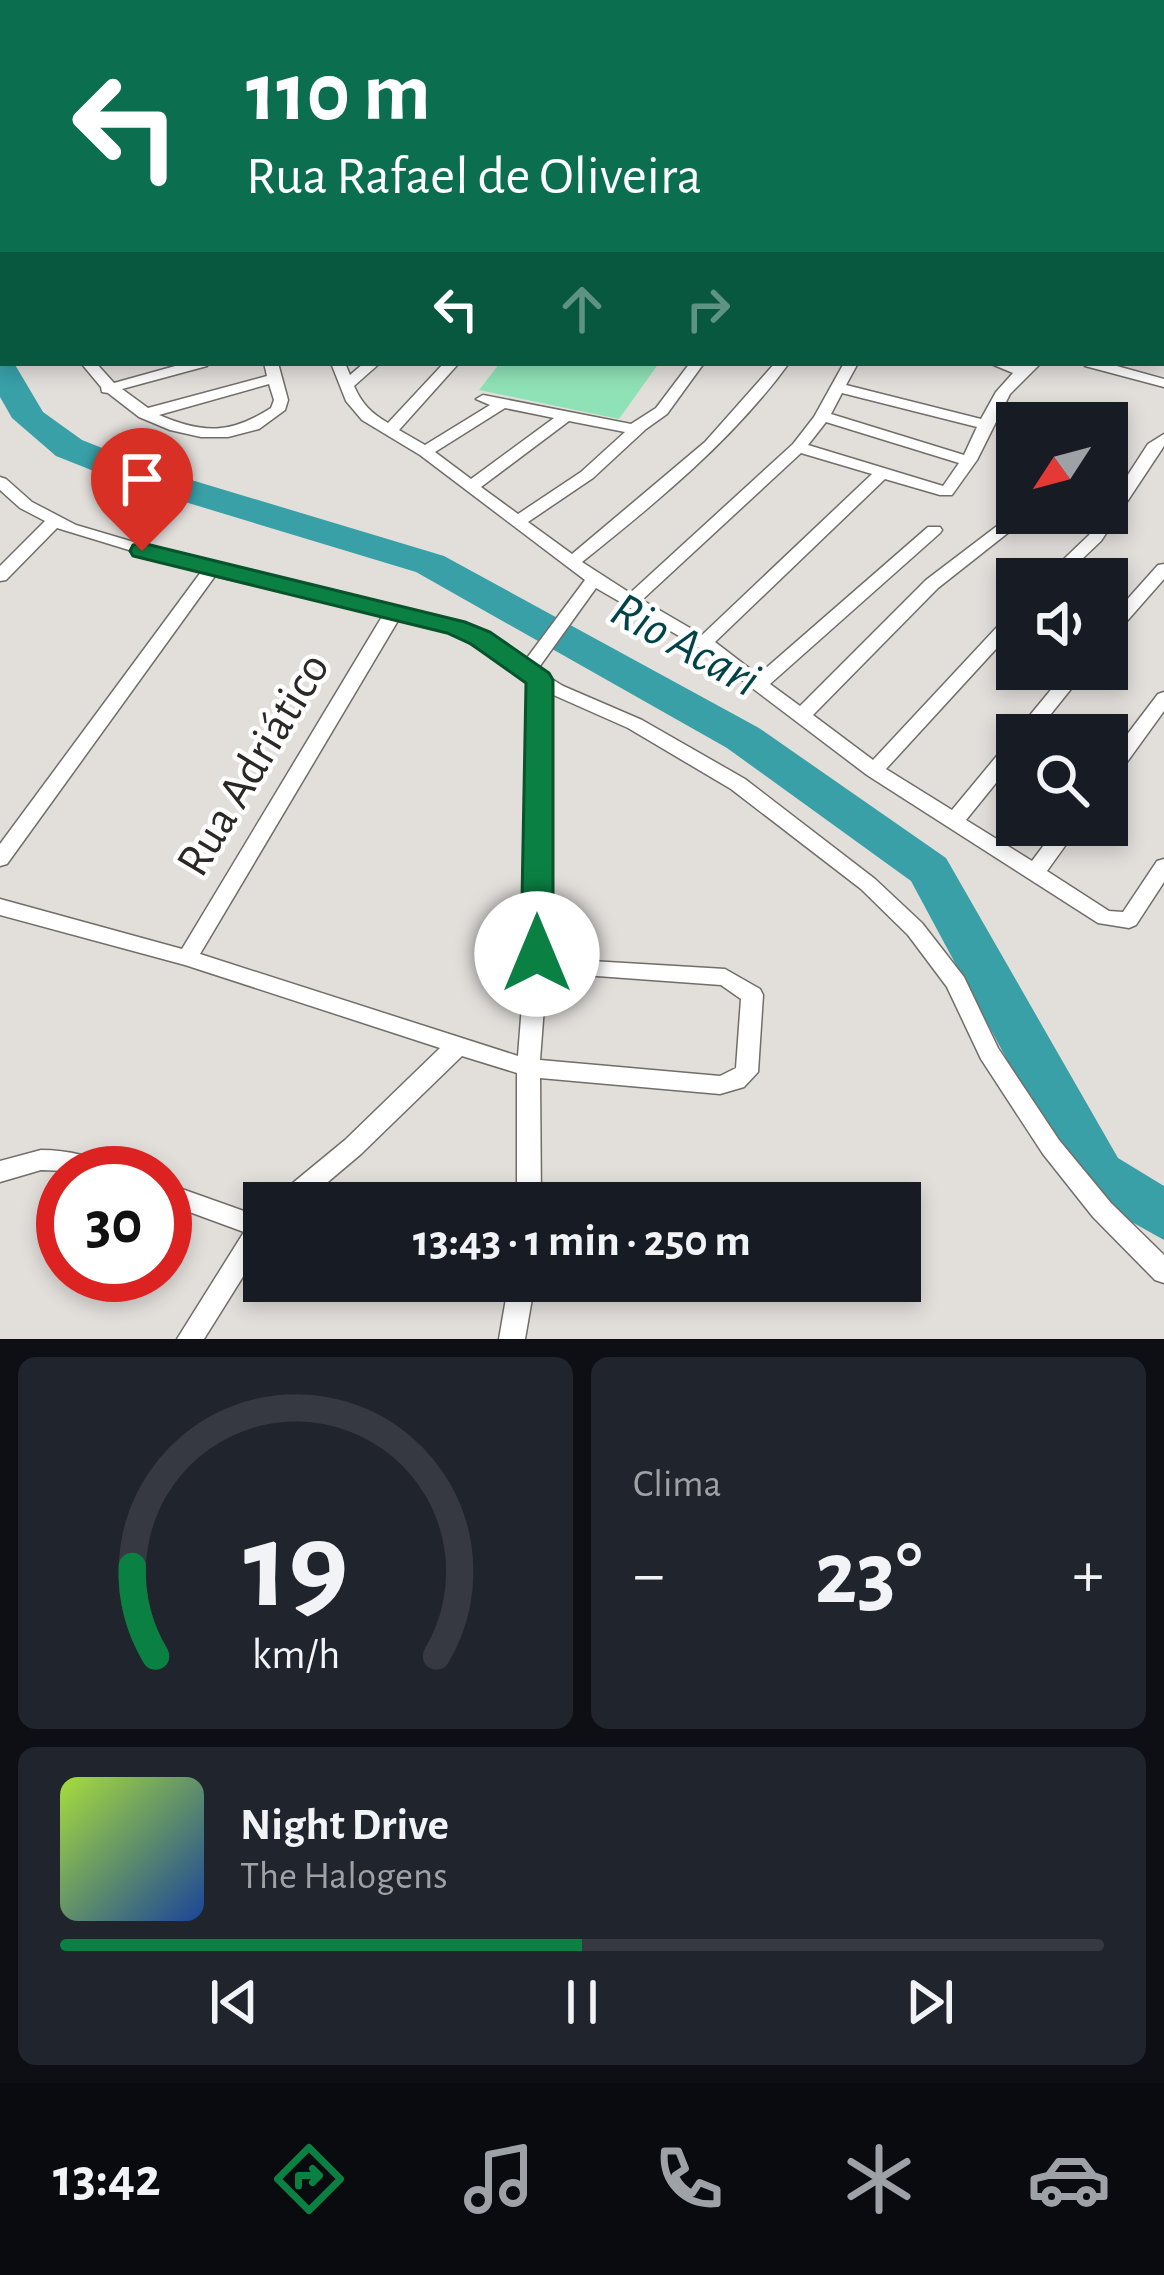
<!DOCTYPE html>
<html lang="pt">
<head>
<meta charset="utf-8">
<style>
	body { margin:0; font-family:"Alegreya Sans",sans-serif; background:#20242c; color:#f1f3f6; height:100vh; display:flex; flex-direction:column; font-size:45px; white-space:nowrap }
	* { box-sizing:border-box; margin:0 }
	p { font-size:39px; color:#9ea1a6 }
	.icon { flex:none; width:66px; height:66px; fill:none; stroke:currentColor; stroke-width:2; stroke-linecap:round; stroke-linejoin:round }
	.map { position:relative; height:1339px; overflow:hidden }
	.panel { display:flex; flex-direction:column; gap:18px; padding:18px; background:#0d0f14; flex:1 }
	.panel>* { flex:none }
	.hud { position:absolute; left:0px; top:0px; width:1164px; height:366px; box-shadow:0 6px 18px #0003; background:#0b6e4f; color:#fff; overflow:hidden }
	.needle { width:78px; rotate:234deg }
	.controls { position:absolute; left:996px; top:402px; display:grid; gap:24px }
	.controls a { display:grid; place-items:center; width:132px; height:132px; border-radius:0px; background:#171b24; box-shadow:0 6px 18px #0003; font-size:60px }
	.speed { position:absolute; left:36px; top:1146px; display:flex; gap:24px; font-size:60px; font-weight:700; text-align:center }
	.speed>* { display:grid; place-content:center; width:156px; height:156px; border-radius:50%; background:#171b24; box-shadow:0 6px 18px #0003; line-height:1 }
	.speed .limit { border:18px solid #d22; background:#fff; color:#111 }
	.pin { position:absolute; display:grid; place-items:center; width:102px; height:102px; color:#fff; margin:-123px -51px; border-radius:50% 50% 50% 0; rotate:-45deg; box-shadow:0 0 12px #0007 }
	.pin .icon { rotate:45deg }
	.me { position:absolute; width:132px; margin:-66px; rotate:0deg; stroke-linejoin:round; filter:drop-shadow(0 0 9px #0008) }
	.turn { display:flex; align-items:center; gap:42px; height:252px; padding:0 48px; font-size:54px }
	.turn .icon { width:156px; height:156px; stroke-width:2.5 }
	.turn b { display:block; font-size:84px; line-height:102px }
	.lanes { display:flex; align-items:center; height:114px; padding:0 48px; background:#0003; justify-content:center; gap:60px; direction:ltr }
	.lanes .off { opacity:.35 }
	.big { font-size:90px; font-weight:700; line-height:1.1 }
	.panel .card { flex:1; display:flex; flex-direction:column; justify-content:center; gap:18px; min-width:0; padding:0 42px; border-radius:18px; background:#20242c }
	.panel .dial { align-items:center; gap:0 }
	.dial svg { height:312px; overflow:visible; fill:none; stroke:#363941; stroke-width:7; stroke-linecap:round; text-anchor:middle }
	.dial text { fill:#f1f3f6; stroke:none }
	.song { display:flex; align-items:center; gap:36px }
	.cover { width:144px; height:144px; border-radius:18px; background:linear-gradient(135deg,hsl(80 70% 55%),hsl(220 70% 35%)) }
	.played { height:12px; border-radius:6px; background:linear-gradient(90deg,#0b8043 50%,#363941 50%) }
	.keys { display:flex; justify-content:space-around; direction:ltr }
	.heat { display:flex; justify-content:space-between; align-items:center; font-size:66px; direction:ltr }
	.panel .tiles { flex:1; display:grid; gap:18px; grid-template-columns:1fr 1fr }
	.card:last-child { grid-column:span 2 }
	.trip { position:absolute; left:243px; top:1182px; width:678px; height:120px; border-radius:0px; background:#171b24; box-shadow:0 6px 18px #0003; font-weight:700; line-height:120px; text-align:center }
	.menu { display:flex; height:192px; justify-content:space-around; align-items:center; background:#090b0e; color:#9ea1a6 }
	.menu .icon { width:84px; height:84px }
	.menu .on { color:#0b8043 }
	.menu b { font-size:54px; color:#f1f3f6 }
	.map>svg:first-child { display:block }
	.green { fill:#8fe2b6 }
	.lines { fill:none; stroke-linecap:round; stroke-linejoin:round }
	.river { fill:#39a0a8; fill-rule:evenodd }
	.service-casing { stroke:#716e6a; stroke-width:8 }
	.minor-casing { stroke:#716e6a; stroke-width:3 }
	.service { stroke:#fff; stroke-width:6 }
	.minor { fill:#fff; fill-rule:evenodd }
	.rail { stroke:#868481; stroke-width:4.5; stroke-dasharray:15 8; stroke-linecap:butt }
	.shaded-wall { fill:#a47f47 }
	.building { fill:#ebb665; stroke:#a47f47; stroke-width:3 }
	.route { fill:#0b8043; stroke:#07532c; stroke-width:3 }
	.labels { text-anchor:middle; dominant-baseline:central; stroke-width:9; stroke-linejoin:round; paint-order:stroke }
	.street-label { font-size:48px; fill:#2a2927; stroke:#fff }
	.water-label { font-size:51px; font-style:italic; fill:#024348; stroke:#fff }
</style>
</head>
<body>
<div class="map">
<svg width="1164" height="1339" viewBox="0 0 1164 1339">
	<rect width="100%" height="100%" fill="#e2dfdb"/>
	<path class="green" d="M 500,363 L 659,363 L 619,419 L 479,390 Z"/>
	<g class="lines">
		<path class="river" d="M 0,357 L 3,363 L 14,363 L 43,412 L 82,440 L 155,469 L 444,556 L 759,728 L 946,858 L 1118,1158 L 1164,1186 L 1164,1240 L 1078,1192 L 911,881 L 727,748 L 416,572 L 129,485 L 56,456 L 12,418 L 0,397 Z"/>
		<g class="service-casing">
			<path id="service" d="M 155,3 L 205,0"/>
		</g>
		<g class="minor-casing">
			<path id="minor" d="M 235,0 L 245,0 L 244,3 L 234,3 Z
				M 255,0 L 273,0 L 278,3 L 260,3 Z
				M 655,0 L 672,0 L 677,3 L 660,3 Z
				M 1041,0 L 1060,0 L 1065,3 L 1046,3 Z
				M 1161,21 L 1164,22 L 1164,28 L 1161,27 Z
				M 1161,116 L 1164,116 L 1164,123 L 1161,123 Z
				M 3,159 L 3,167 L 0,168 L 0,160 Z
				M 0,188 L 3,188 L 3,196 L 0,196 Z
				M 0,212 L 3,212 L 3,220 L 0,220 Z
				M 0,232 L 3,233 L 3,244 L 0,243 Z
				M 1161,237 L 1164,237 L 1164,245 L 1161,245 Z
				M 1161,324 L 1164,325 L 1164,333 L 1161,332 Z
				M 81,363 L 96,363 L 114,383 L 186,363 L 209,363 L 207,366 L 122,389 L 148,408 L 267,376 L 264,363 L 278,363 L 288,400 L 285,410 L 259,429 L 228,437 L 201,437 L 170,430 L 139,417 L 108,393 L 102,392 L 101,387 ZM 269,384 L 274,400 L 271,408 C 230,434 203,434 159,415 Z
				M 331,363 L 345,363 L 350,375 L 364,363 L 380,363 L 354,386 C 362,404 371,413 388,423 L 444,363 L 459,363 L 399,430 L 425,445 L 490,405 L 476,399 L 483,395 L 631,424 L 656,408 L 690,363 L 704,363 L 667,414 L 646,429 L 593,478 L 528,522 L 572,554 L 705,442 L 775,363 L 789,363 C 732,441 657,502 582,562 L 630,593 L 793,444 L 814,417 L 844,363 L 858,363 L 846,385 L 981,419 L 996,392 L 1013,373 L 989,363 L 1021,366 L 1025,363 L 1041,363 L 1010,394 L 977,460 L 952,495 L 940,495 L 885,479 L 715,642 L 758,675 L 928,527 L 940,527 L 942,530 L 940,533 L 770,684 L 800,706 L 926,580 L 997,526 L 1009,526 L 1011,529 L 1009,532 L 938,588 L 813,715 L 873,760 L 1011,612 L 1017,611 L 1017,626 L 886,769 L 952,810 L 1010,740 L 1016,738 L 1017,731 L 1068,669 L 1087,669 L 1034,735 L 1017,735 L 1017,757 L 966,820 L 1032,861 L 1059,825 L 1080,825 L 1047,871 L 1109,911 L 1123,912 L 1157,861 L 1164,859 L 1164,882 L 1136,925 L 1129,928 L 1098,923 L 867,775 L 698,647 L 596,588 L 537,670 L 563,686 L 642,720 L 745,779 L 875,879 L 922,923 L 964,977 L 998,1048 L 1059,1140 L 1111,1203 L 1164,1255 L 1164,1283 L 1155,1280 L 1093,1217 L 1043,1154 L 981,1059 L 947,987 L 908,935 L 861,889 L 731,789 L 628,728 L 549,693 L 548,954 L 540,1060 L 720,1076 L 736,1068 L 741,999 L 721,985 L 583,975 L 580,969 L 583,963 L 591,961 L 725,969 L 760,989 L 763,995 L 758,1072 L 744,1087 L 720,1094 L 540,1078 L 541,1203 L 517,1203 L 517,1073 L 462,1056 L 361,1154 L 303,1203 L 274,1203 L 277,1196 L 345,1140 L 440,1048 L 185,965 L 0,915 L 0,899 L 182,949 L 383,615 L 215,576 L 7,864 L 0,866 L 0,844 L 201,572 L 57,528 L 6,580 L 0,581 L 0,566 L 45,521 L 20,508 L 0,490 L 0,477 L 6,479 L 32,502 L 76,525 L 215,566 L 462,623 L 524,662 L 585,580 L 420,455 L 362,420 L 346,401 ZM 842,393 L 977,427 L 964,455 L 831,414 ZM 505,408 L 554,418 L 471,479 L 435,452 ZM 569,421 L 625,432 L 581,472 L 518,514 L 481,487 ZM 826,422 L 959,463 L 943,486 L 808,445 ZM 801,453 L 872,474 L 702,635 L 642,600 ZM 399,619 L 450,631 L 531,682 L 526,954 L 518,1056 L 200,954 Z
				M 1083,363 L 1106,363 L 1164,379 L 1164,387 L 1085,366 Z
				M 1164,434 L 1164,446 L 1101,541 L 1061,579 L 1043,579 L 1089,535 L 1103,513 L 1107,513 L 1107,507 L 1148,444 Z
				M 1164,564 L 1164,579 L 1113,637 L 1107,638 L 1107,622 L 1158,565 Z
				M 1164,692 L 1164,711 L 1114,780 L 1107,781 L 1107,761 L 1158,694 Z
				M 41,1150 C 69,1150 93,1157 118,1166 L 122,1173 L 41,1170 L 0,1182 L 0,1161 Z
				M 165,1183 L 255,1215 L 264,1211 L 264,1243 L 204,1339 L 177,1339 L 244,1232 L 165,1203 Z
				M 509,1281 L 535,1281 L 525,1339 L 499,1339 Z"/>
		</g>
		<use href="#service" class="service"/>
		<use href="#minor" class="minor"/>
		<path class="rail" d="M 44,0 L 49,3"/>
	</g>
	<path class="shaded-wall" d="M 1164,155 L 1164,171 L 1161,174 L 1161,157 Z"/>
	<path class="building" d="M 1164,133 L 1164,155 L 1161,157 L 1161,136 Z"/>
	<path class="route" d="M 142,543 L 465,622 L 490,632 L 549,673 L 553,680 L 553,954 L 548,962 L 526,962 L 521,954 L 526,683 L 471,644 L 447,633 L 133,556 L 130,551 L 133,545 Z"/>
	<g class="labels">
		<g class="street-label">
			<text transform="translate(254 765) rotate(-59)">Rua Adriático</text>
		</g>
		<g class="water-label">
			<text transform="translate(685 645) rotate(29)">Rio Acari</text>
		</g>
	</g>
</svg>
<div class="controls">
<a><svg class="needle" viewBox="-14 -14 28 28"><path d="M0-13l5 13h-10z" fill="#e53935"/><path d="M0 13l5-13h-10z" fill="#9ea1a6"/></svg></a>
<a><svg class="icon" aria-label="sound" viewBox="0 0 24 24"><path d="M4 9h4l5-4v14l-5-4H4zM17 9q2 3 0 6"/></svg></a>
<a><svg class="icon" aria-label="search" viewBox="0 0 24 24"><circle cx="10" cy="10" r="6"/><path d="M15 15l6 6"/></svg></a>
</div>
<div class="speed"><div class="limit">30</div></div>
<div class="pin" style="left:142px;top:551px;background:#d93025"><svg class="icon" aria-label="arrive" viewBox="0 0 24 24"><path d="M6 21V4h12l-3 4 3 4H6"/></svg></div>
<svg class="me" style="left:537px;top:954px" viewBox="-20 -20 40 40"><circle r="19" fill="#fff"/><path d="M0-13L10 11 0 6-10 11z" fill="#0b8043"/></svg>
<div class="trip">13:43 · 1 min · 250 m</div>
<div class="hud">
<div class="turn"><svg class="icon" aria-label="left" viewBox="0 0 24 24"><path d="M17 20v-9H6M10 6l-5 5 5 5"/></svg><div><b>110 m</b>Rua Rafael de Oliveira</div></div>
<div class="lanes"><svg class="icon" aria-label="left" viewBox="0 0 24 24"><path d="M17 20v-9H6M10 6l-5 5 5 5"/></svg><svg class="icon off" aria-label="ahead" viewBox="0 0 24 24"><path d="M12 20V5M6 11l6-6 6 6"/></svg><svg class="icon off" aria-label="right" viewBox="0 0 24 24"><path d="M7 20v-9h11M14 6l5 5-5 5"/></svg></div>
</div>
</div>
<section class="panel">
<div class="tiles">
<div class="card dial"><svg viewBox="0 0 100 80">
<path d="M14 69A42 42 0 1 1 86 69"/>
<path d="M14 69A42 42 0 0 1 8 46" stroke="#0b8043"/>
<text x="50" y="56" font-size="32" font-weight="700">19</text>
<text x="50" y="72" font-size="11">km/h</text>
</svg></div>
<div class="card"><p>Clima</p>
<div class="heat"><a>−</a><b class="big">23°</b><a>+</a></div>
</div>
<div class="card">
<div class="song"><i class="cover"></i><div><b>Night Drive</b><p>The Halogens</p></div></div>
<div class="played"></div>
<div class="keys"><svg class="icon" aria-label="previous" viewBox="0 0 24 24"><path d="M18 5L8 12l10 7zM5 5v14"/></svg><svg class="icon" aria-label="pause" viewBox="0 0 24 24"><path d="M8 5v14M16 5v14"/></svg><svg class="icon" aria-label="next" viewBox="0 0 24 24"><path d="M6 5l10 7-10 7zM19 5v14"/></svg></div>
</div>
</div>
</section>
<nav class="menu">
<b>13:42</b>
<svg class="icon on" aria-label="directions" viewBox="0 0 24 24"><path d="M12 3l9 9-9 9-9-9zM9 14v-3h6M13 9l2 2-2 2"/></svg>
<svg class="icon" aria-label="music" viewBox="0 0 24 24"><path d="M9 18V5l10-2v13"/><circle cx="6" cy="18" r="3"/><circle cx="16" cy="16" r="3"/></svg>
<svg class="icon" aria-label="phone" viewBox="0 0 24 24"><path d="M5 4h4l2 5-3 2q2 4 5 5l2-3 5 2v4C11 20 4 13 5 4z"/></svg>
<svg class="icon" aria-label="climate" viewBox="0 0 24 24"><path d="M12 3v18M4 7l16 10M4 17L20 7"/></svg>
<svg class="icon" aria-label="car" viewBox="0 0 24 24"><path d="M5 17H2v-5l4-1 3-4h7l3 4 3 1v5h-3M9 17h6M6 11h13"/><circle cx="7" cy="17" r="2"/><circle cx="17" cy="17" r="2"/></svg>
</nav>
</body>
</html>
